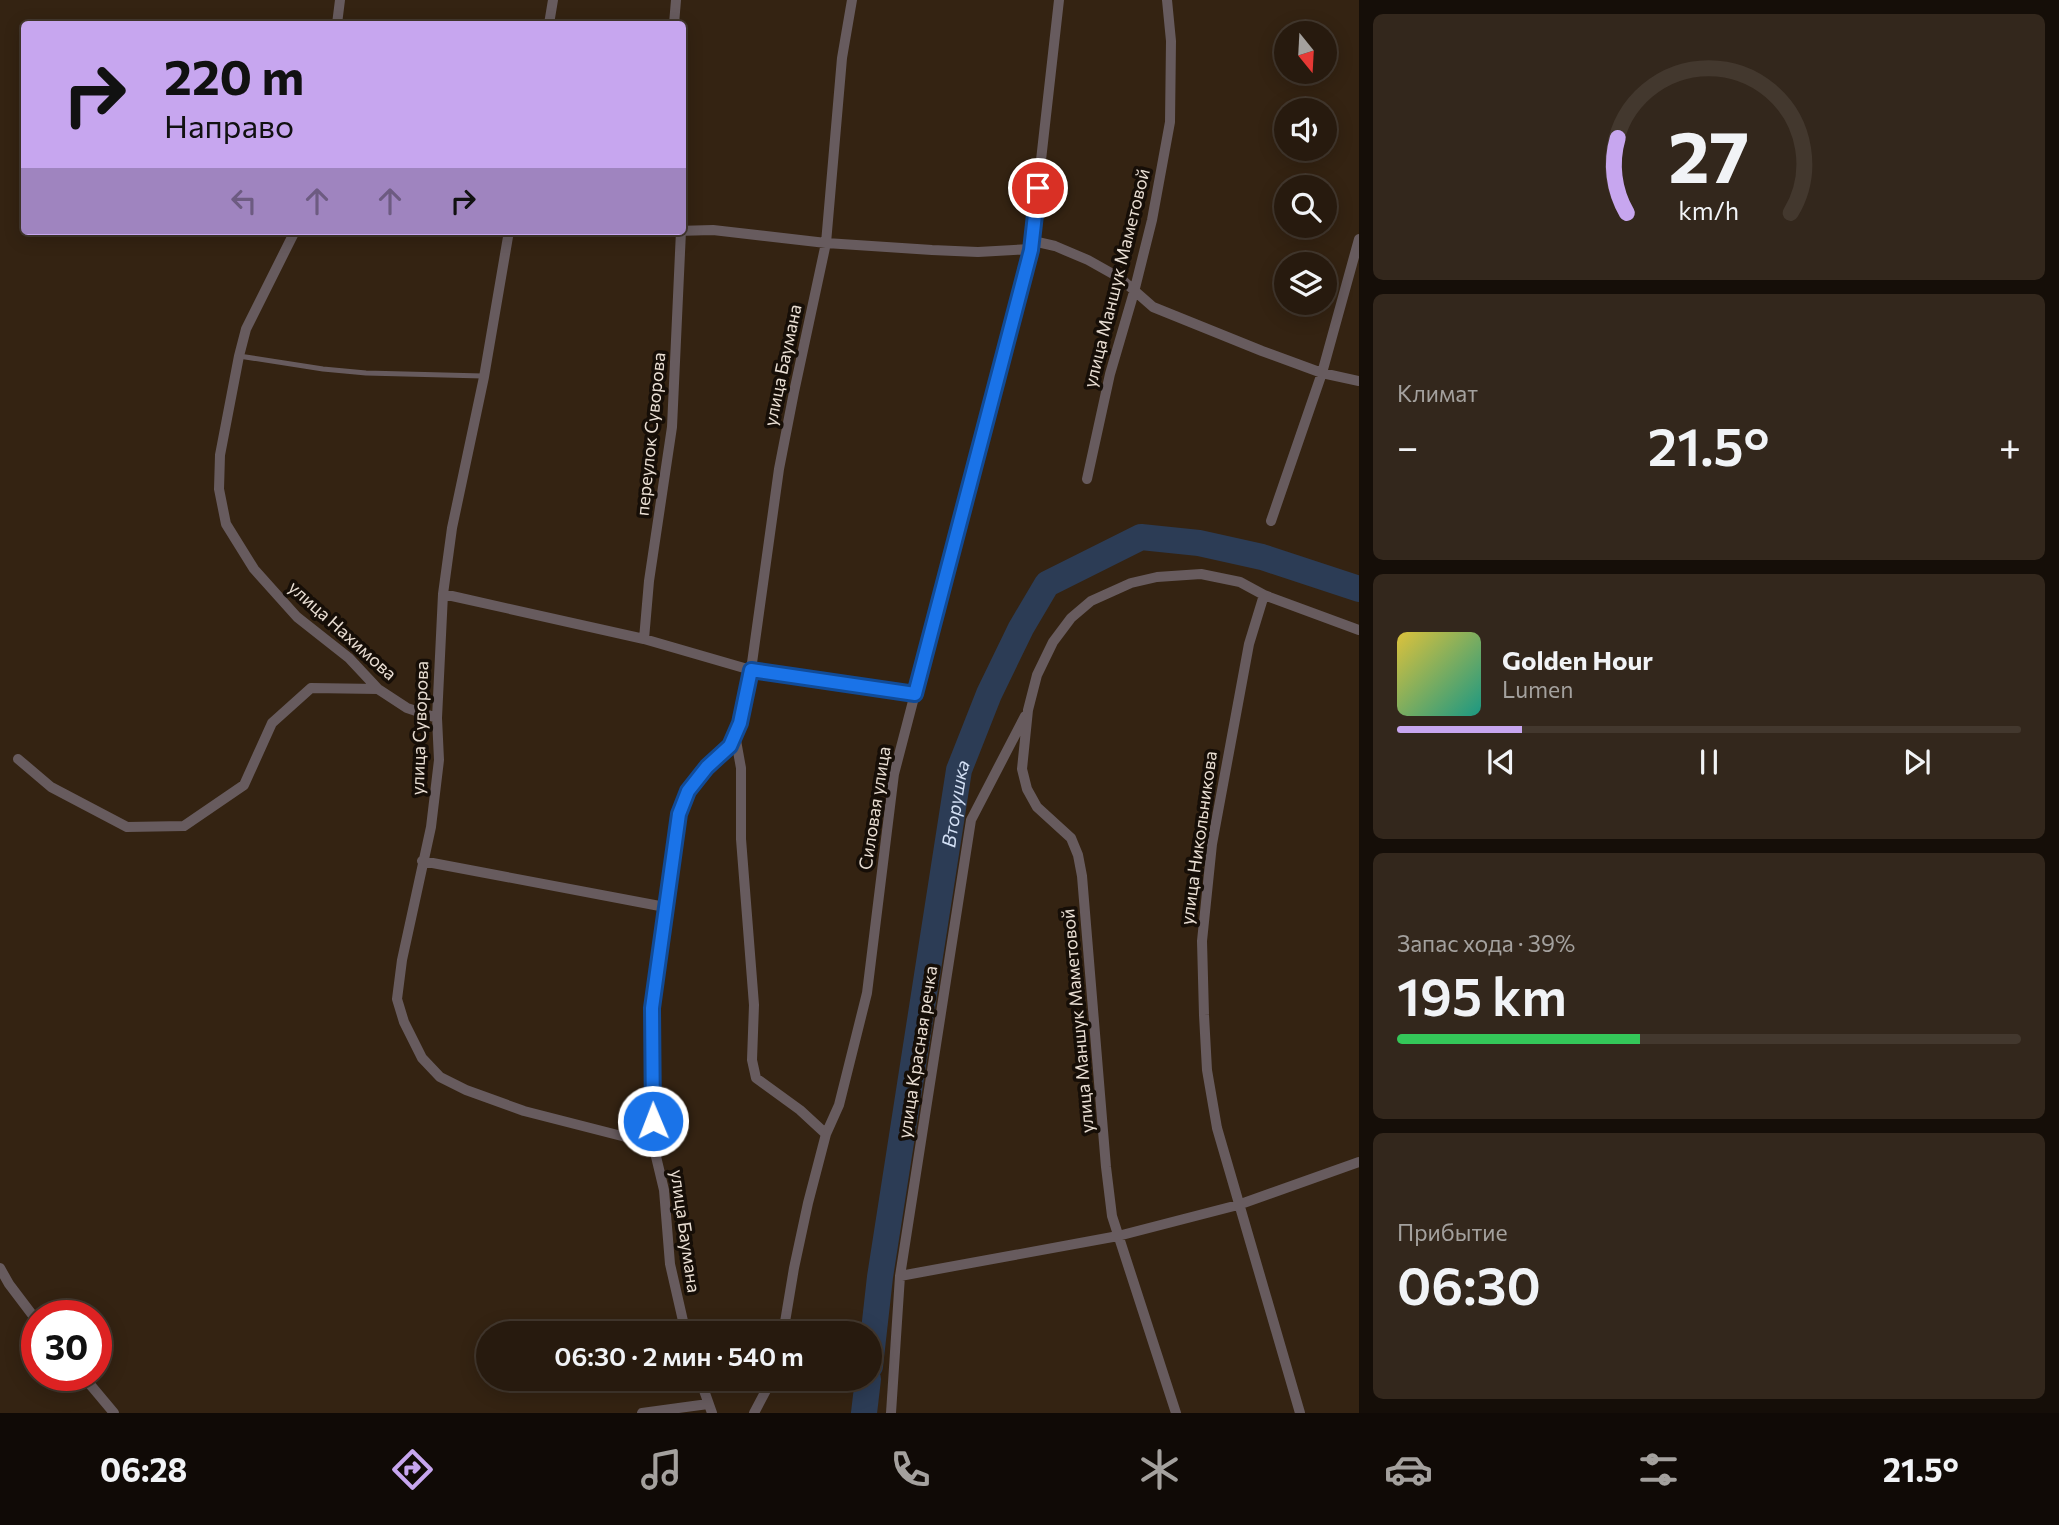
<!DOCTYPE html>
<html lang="ru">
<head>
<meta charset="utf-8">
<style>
	body { margin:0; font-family:Commissioner,sans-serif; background:#33271c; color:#f1f3f6; height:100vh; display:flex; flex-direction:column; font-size:26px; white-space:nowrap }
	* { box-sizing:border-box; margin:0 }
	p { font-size:23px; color:#a4a19e }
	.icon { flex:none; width:38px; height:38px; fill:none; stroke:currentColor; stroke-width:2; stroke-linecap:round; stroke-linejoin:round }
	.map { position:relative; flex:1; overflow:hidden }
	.details { display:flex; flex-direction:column; gap:14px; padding:14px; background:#150e08; width:700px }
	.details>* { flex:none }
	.guide { position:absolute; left:21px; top:21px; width:665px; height:214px; border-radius:7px; box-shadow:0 4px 18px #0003,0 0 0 2px #43382e; background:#c7a6ef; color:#111; overflow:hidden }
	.needle { width:46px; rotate:162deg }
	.buttons { position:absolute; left:1274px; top:21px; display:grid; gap:14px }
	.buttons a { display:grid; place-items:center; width:63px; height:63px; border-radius:50%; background:#271a0e; box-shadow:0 4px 18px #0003,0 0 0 2px #43382e; font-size:35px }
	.speed { position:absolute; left:21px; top:1300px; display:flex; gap:14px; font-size:35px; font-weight:700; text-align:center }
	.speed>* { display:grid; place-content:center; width:91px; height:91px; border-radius:50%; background:#271a0e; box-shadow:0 4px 18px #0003,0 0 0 2px #43382e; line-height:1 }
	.speed .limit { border:10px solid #d22; background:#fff; color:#111 }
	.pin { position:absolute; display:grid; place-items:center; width:60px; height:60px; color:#fff; margin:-30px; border:4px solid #fff; border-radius:50%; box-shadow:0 2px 7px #0007 }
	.me { position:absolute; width:77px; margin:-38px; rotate:359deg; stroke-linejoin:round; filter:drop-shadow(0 0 5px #0008) }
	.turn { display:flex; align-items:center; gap:24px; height:147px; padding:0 28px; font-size:32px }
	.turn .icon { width:91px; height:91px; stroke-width:2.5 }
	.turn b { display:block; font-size:49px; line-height:60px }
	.lanes { display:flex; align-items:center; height:66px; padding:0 28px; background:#0003; justify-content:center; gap:35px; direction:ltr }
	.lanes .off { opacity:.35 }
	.big { font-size:52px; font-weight:600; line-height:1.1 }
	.details .widget { flex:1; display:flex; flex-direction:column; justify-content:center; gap:10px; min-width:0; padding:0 24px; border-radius:10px; background:#33271c }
	.details .dial { align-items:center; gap:0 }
	.dial svg { height:182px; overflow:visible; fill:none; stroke:#43382e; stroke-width:7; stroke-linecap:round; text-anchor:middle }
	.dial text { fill:#f1f3f6; stroke:none }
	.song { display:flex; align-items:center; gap:21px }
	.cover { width:84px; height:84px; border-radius:10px; background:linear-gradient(135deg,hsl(50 70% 55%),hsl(170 70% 35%)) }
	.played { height:7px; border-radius:4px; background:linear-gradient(90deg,#c7a6ef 20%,#43382e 20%) }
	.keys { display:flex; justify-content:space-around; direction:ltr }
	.heat { display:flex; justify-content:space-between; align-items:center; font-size:38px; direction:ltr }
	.charge { height:10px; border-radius:5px; background:linear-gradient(90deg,#34c759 39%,#43382e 0) }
	.trip { position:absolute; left:476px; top:1321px; width:406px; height:70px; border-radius:35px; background:#271a0e; box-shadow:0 4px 18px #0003,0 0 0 2px #43382e; font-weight:600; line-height:70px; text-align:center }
	.tab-bar { display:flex; height:112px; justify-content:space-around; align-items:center; background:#100a06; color:#a4a19e }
	.tab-bar .icon { width:49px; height:49px }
	.tab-bar .on { color:#c7a6ef }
	.tab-bar b { font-size:32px; color:#f1f3f6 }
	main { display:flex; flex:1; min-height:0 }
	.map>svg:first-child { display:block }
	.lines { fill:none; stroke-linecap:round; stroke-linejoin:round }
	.river { stroke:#2c3c55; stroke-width:26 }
	.service { stroke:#675b5e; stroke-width:5 }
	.minor { stroke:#675b5e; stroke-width:10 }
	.route-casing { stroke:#114b97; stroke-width:18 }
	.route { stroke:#1a73e8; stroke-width:12 }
	.labels { text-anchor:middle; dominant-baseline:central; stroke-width:7; stroke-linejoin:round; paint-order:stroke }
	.street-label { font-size:18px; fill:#e9ded3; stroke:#160e07 }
	.water-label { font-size:19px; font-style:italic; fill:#d3e0f5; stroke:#160e07 }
</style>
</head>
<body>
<main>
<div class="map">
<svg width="1359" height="1413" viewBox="0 0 1359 1413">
	<rect width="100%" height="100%" fill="#342312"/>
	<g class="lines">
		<g class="river">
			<path id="s1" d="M 870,1366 L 880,1277 L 959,770 L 989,694 L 1021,628 L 1047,584 L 1141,537 L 1199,543 L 1262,557 L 1359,589"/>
			<path d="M 864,1413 L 868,1379"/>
		</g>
		<path class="service" d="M 239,356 L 323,369 L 366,373 L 483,376"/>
		<path class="minor" d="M 337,24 L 340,0
			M 549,24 L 553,0
			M 674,24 L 676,0
			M 295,231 L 246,329 L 239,356 L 220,455 L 219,489 L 226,524 L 254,569 L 297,617 L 349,658 L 378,689 L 407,708 L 437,718
			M 509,231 L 484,377 L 452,528 L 443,594 L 437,718 L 439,760 L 431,827 L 402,960 L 397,999 L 404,1022 L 422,1058 L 440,1077 L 466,1090 L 524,1111 L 653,1144
			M 676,231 L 713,230 L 826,243 L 932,250 L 978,252 L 1031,249
			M 1033,241 L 1055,246 L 1088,260 L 1120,278 L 1153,307 L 1262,351 L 1322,373 L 1359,381
			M 1087,479 L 1110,374 L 1134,292 L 1152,220 L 1170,122 L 1171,41 L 1167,0
			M 1271,521 L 1322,373 L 1359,239
			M 443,594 L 644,639 L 751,670 L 915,694
			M 1264,595 L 1249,644 L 1212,844 L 1202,941 L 1204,1015 L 1207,1070 L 1217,1128 L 1300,1413
			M 644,639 L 649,581 L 672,427 L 681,231
			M 735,735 L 741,768 L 741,839 L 754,1005 L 752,1060 L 756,1078 L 800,1110 L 826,1134
			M 18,759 L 51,787 L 127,827 L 184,826 L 244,785 L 272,723 L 311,688 L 378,689
			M 422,861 L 665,907
			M 0,1268 L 9,1284 L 37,1321
			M 900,1276 L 1118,1236 L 1238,1205 L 1359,1162
			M 686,1334 L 670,1264 L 664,1190 L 653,1144 L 652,1074 L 652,1008 L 679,814 L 688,791 L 707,767 L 730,746 L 740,723 L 751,670 L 779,469 L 794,392 L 826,243 L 842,58 L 852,0
			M 783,1334 L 794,1268 L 808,1203 L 826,1134 L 839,1105 L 867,993 L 894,774 L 1031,249 L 1059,0
			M 83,1376 L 114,1413
			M 700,1379 L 712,1413
			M 642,1413 L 708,1404
			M 754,1413 L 772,1379
			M 891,1413 L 900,1276 L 971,820 L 1025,716
			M 1176,1413 L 1112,1216 L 1106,1167 L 1082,876 L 1078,855 L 1071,838 L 1037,807 L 1027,789 L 1022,769 L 1028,710 L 1037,675 L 1053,642 L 1071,618 L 1091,601 L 1131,583 L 1157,577 L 1201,574 L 1240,582 L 1264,595 L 1359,630"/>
	</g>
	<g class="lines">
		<g class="route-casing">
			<path id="route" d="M 653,1121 L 652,1008 L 679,814 L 688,791 L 707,767 L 730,746 L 740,723 L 751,670 L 915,694 L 1031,250 L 1038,188"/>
		</g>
		<use href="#route" class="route"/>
	</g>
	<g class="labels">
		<g class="street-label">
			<text transform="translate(1116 278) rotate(-76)">улица Маншук Маметовой</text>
			<text transform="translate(782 365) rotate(-78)">улица Баумана</text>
			<text transform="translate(650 434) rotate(-84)">переулок Суворова</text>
			<text transform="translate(343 630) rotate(42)">улица Нахимова</text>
			<text transform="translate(419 728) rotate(-88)">улица Суворова</text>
			<text transform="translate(874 808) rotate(-81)">Силовая улица</text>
			<text transform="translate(1198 838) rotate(-82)">улица Никольникова</text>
			<text transform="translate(1077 1021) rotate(-95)">улица Маншук Маметовой</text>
			<text transform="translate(917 1052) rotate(-81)">улица Красная речка</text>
			<text transform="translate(686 1231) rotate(82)">улица Баумана</text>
		</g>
		<g class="water-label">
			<text stroke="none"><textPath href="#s1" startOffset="569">Вторушка</textPath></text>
		</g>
	</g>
</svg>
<div class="buttons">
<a><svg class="needle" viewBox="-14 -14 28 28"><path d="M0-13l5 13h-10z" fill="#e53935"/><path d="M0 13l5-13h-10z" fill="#a4a19e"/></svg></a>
<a><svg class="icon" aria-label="sound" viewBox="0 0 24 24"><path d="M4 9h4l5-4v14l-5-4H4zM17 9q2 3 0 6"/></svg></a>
<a><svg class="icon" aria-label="search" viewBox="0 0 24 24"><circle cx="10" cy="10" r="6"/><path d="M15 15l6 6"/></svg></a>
<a><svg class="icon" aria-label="layers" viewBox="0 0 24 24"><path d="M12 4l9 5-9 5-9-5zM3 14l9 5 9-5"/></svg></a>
</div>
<div class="speed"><div class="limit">30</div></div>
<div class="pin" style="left:1038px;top:188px;background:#d93025"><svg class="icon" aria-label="arrive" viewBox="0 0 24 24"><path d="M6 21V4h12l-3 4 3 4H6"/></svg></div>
<svg class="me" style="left:653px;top:1121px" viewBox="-20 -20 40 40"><circle r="17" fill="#1a73e8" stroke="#fff" stroke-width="3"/><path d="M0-11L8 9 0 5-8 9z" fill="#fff"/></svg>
<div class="trip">06:30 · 2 мин · 540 m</div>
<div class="guide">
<div class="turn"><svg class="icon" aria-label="right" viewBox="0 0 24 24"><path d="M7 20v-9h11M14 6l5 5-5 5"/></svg><div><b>220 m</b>Направо</div></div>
<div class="lanes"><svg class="icon off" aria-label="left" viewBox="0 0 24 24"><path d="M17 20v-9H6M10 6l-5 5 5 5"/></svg><svg class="icon off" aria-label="ahead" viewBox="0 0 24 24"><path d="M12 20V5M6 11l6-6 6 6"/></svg><svg class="icon off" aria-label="ahead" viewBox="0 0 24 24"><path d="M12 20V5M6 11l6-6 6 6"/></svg><svg class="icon" aria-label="right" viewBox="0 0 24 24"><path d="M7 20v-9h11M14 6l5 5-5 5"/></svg></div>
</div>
</div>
<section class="details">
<div class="widget dial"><svg viewBox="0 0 100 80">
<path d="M14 69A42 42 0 1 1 86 69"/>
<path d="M14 69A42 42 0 0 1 10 36" stroke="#c7a6ef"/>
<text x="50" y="56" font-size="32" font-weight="700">27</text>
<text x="50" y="72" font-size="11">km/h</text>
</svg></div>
<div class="widget"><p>Климат</p>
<div class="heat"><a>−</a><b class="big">21.5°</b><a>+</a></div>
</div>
<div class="widget">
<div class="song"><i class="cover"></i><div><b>Golden Hour</b><p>Lumen</p></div></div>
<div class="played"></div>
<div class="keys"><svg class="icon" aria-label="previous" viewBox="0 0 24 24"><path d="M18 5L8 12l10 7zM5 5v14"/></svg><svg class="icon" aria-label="pause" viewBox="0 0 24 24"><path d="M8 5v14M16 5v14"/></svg><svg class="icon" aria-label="next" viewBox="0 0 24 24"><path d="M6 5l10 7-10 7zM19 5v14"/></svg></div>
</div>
<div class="widget"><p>Запас хода · 39%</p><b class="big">195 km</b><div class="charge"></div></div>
<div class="widget"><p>Прибытие</p><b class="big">06:30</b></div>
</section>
</main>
<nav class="tab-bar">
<b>06:28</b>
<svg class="icon on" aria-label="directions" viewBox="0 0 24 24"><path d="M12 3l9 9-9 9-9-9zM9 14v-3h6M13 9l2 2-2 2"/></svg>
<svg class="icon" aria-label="music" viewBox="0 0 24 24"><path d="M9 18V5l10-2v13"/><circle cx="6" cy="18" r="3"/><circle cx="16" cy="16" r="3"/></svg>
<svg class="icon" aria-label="phone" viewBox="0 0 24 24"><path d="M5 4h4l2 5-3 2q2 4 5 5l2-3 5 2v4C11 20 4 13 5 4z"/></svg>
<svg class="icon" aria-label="climate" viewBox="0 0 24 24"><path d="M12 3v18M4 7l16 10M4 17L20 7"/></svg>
<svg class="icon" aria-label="car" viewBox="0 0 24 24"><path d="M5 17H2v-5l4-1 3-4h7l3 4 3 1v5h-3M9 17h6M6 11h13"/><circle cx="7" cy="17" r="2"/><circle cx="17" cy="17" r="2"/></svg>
<svg class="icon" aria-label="filters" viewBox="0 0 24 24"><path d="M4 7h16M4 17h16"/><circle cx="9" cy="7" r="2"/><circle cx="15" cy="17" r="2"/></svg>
<b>21.5°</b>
</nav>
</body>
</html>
